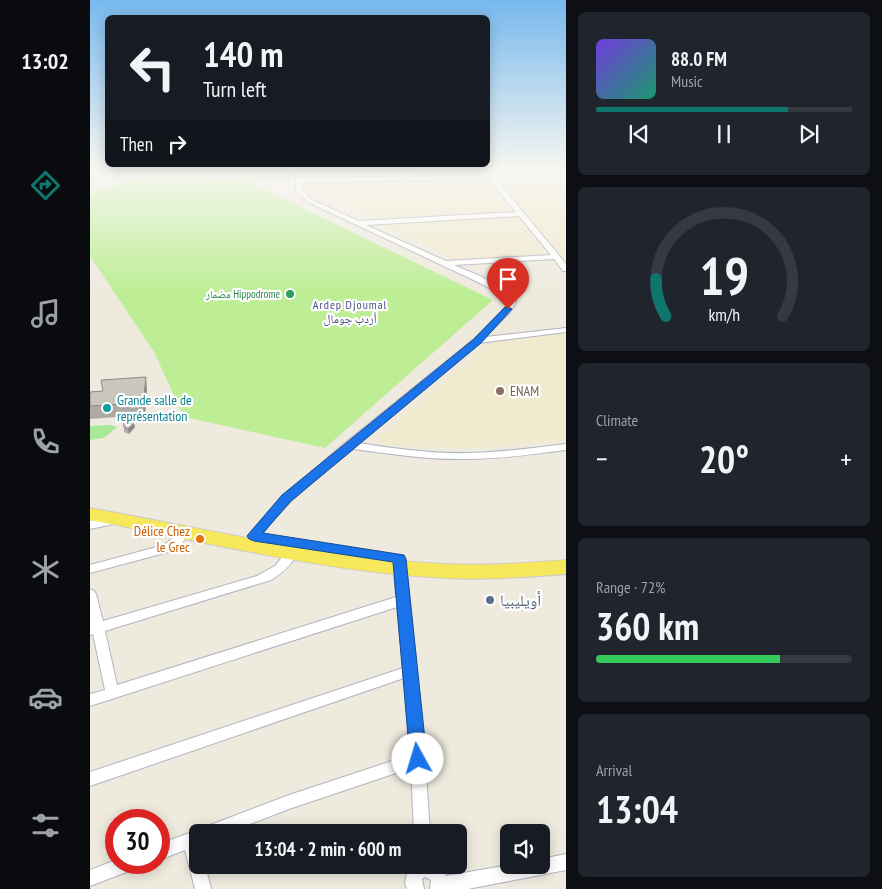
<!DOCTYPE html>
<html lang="en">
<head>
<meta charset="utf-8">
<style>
	body { margin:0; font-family:"PT Sans Narrow","Noto Naskh Arabic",sans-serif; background:#20242c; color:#f1f3f6; height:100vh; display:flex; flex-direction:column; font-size:19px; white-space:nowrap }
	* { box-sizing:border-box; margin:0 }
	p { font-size:16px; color:#9ea1a6 }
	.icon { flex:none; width:28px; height:28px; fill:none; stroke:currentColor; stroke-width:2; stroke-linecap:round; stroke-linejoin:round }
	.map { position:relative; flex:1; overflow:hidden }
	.drawer { display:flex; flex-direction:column; gap:12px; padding:12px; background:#0d0f14; width:316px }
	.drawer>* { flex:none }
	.banner { position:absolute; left:15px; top:15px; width:385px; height:152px; border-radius:8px; box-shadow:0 2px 12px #0003; background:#171b24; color:#f1f3f6; overflow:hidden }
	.buttons { position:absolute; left:410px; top:824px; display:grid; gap:10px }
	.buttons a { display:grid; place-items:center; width:50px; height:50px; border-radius:8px; background:#171b24; box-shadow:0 2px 12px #0003; font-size:25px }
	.speed { position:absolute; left:15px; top:809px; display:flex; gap:10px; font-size:25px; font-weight:700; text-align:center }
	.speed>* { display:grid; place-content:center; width:65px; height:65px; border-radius:50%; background:#171b24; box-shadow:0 2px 12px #0003; line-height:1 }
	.speed .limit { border:8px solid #d22; background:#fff; color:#111 }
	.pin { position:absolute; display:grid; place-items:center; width:42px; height:42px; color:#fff; margin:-51px -21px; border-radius:50% 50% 50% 0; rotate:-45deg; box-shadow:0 0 5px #0007 }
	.pin .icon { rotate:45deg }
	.me { position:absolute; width:55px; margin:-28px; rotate:354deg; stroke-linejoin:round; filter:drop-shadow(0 0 4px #0008) }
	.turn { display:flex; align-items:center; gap:18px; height:105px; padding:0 15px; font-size:22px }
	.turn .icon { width:65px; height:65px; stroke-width:2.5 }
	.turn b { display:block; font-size:35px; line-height:42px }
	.then { display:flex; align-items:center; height:48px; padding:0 15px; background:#0003; gap:10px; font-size:19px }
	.big { font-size:38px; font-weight:600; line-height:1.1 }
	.drawer .widget { flex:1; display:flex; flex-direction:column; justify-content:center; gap:8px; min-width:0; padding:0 18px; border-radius:8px; background:#20242c }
	.drawer .dial { align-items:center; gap:0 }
	.dial svg { height:130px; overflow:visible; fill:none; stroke:#363941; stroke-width:7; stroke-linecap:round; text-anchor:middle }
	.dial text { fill:#f1f3f6; stroke:none }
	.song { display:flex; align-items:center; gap:15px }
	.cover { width:60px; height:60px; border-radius:8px; background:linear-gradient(135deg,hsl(260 70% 55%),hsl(160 70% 35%)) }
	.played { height:5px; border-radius:2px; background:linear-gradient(90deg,#0f766e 75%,#363941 75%) }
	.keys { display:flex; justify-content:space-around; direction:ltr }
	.heat { display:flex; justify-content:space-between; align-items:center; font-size:28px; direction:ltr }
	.charge { height:8px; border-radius:4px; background:linear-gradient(90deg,#34c759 72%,#363941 0) }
	.trip { position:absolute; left:99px; top:824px; width:278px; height:50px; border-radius:8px; background:#171b24; box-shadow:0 2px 12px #0003; font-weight:600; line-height:50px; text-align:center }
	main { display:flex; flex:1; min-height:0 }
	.dock { display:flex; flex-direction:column; width:90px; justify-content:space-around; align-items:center; background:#090b0e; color:#9ea1a6 }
	.dock .icon { width:35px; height:35px }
	.dock .current { color:#0f766e }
	.dock b { font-size:22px; color:#f1f3f6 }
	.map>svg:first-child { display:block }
	.education { fill:#f0eace }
	.green { fill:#a9e799 }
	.pitch { fill:#bdee95 }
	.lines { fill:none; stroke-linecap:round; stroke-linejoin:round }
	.street-casing { stroke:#b2b3c0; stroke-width:2 }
	.primary-casing { stroke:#ccc; stroke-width:2 }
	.street { fill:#fff; fill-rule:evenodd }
	.primary { fill:#f7e75b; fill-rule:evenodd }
	.wall { fill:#aeaaa3 }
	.shaded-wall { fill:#8d8b85 }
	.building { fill:#cac6be; stroke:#8d8b85 }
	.route { fill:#1a73e8; stroke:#114b97 }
	.leisure-dot { fill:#2e9e5b; stroke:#fff; stroke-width:2 }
	.education-dot { fill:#8d6e63; stroke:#fff; stroke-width:2 }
	.culture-dot { fill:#0f9aa8; stroke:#fff; stroke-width:2 }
	.food-dot { fill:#e8710a; stroke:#fff; stroke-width:2 }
	.service-dot { fill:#5c6f8a; stroke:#fff; stroke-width:2 }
	.labels { text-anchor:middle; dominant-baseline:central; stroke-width:4.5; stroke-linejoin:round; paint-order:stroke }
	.far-leisure-label { font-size:11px; fill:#27864d; stroke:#fff; text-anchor:end }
	.far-neighbourhood-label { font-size:12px; letter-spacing:1px; fill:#4a4d80; stroke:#fff }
	.education-label { font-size:14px; fill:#785e54; stroke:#fff; text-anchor:start }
	.culture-label { font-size:14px; fill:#0d838f; stroke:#fff; text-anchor:start }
	.food-label { font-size:14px; fill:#c56008; stroke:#fff; text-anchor:end }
	.near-service-label { font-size:16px; fill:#4e5e75; stroke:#fff; text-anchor:start }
</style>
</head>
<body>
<main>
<nav class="dock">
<b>13:02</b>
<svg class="icon current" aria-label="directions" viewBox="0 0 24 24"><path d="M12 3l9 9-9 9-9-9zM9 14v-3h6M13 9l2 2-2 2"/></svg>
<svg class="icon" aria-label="music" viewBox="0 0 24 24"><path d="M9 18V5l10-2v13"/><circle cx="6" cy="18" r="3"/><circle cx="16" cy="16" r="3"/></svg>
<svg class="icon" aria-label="phone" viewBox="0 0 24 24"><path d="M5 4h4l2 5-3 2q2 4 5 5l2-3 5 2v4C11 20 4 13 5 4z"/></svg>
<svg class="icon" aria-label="climate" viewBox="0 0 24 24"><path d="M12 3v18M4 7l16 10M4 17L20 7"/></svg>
<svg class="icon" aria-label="car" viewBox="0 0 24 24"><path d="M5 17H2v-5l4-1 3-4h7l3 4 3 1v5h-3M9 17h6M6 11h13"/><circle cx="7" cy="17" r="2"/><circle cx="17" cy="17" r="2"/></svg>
<svg class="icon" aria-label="filters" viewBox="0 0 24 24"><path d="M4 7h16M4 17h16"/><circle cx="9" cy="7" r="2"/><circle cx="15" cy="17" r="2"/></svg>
</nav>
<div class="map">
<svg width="476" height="889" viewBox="0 0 476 889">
	<rect width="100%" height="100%" fill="#eeeade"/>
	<path class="education" d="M 476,178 L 476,262 L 406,179 Z
		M 393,179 L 419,211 L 283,218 L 214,183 Z
		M 425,216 L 456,255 L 365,260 L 291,225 Z
		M 476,333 L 476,440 L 387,448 L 326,447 L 290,443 L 288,438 L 400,344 L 410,341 Z"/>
	<path class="green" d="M 20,425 L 27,427 L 14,438 L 0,440 L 0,426 Z"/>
	<path class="pitch" d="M 65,177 L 154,180 L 403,300 L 235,448 L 94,417 L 64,352 L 0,256 L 0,194 L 41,180 Z"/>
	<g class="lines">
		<g class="street-casing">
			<path id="street" d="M 206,168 L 212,168 L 212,178 L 312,177 L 308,168 L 314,168 L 317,177 L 476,174 L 476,178 L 406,179 L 476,264 L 476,271 L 473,271 L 464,259 L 364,265 C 384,274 413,283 426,302 L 421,311 L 395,337 L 476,328 L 476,332 L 389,343 L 269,443 C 306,449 343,454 380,453 C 412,452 444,448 476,444 L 476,450 C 444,454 411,459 379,459 C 340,460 301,454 263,449 C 228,478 188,506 164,547 L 156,547 L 154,544 L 160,533 L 193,496 L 255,443 L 384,339 L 415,308 L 418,302 L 415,298 L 394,285 L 218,202 L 206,190 ZM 399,179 L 426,212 L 269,221 L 222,200 L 212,190 L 212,182 ZM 429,216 L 461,255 L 356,261 L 276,225 Z
				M 24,516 L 28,517 L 30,520 L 28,523 L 0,529 L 0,521 Z
				M 93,529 L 97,530 L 99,533 L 90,546 L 82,551 L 0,573 L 0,565 L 74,545 C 81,541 87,531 93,529 Z
				M 202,549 L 206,550 L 208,553 C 201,565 193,573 181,580 L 15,631 L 27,685 L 306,597 L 303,559 L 305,556 L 313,556 L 315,559 L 335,759 L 340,832 L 324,832 L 321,768 L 199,809 L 139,832 L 108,832 L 108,865 L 115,865 L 121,889 L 105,889 L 95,850 L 69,860 L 69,844 L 108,830 L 113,832 L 115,827 L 199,795 L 320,755 L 314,678 L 0,786 L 0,772 L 313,668 L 307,607 L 0,706 L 0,694 L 15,690 L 3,634 L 0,635 L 0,589 L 4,591 L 6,594 L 13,621 L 167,576 L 185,566 L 198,550 Z
				M 476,854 L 476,870 L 378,889 L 340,889 L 341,880 L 335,877 L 332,879 L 334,889 L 317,889 L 315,883 L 318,868 C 328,863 343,863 353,868 L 356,876 L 419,865 L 451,865 L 451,859 Z
				M 26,860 L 26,862 L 49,862 L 47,868 L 0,886 L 0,870 Z"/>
		</g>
		<g class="primary-casing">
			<path id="primary" d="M 0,508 C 117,529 235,558 355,564 C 395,566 435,563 476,560 L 476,574 C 435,577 395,580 355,578 C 235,572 117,542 0,520 Z"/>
		</g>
		<use href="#street" class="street"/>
		<use href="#primary" class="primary"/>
	</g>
	<path class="wall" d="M 57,389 L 55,415 L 0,419 L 0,392 Z
		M 34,427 L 45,427 L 39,434 L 34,432 Z"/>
	<path class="shaded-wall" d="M 56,377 L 57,389 L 55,415 L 53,403 Z
		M 44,423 L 45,427 L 39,434 L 38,429 Z"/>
	<path class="building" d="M 56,377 L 53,403 L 0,406 L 0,392 L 13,391 L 11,380 Z
		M 33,420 L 44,423 L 38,429 L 34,427 Z"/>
	<linearGradient id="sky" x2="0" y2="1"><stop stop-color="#77b8ed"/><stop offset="0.58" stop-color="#f7f6f0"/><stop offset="1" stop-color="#f7f6f0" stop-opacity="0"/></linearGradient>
	<rect width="476" height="292" fill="url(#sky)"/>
	<path class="route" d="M 415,307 L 418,307 L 422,309 L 391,343 L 201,501 L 173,533 L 314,555 L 316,559 L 337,759 L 334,764 L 328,766 L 322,764 L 320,759 L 303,562 L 164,541 L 159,539 L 157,536 L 192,495 L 384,339 Z"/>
	<circle class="leisure-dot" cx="200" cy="294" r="5"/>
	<circle class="education-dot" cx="410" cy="391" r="5"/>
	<circle class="culture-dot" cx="17" cy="408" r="5"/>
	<circle class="food-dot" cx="110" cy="539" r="5"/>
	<circle class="service-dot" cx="400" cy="600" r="5"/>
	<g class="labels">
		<g class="far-leisure-label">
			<text x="190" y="294">مضمار Hippodrome</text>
		</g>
		<g class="far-neighbourhood-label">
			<text x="260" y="304">Ardep Djoumal<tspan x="260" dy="14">أردب جومال</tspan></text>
		</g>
		<g class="education-label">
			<text x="420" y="391">ENAM</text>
		</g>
		<g class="culture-label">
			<text x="27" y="400">Grande salle de<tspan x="27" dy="16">représentation</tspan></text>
		</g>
		<g class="food-label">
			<text x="100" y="531">Délice Chez<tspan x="100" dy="16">le Grec</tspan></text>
		</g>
		<g class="near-service-label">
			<text x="410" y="600">أويليبيا</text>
		</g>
	</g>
</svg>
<div class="buttons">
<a><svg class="icon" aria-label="sound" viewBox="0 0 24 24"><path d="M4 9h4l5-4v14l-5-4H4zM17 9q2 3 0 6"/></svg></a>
</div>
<div class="speed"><div class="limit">30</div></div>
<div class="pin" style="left:418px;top:309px;background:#d93025"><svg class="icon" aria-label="arrive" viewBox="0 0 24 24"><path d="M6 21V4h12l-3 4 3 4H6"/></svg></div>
<svg class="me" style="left:328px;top:759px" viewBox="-20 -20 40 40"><circle r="19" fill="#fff"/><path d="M0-13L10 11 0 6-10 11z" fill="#1a73e8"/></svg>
<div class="trip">13:04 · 2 min · 600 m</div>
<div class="banner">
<div class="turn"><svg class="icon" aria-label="left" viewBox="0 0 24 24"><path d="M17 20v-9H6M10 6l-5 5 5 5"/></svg><div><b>140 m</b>Turn left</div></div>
<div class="then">Then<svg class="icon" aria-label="right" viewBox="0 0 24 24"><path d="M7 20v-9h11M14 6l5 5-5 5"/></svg></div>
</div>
</div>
<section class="drawer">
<div class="widget">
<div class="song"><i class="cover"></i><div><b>88.0 FM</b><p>Music</p></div></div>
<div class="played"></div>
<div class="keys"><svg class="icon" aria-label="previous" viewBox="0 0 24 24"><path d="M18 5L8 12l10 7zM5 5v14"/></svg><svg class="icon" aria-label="pause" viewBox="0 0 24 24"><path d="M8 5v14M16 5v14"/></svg><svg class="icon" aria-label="next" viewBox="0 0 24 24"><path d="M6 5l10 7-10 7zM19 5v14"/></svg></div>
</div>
<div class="widget dial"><svg viewBox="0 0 100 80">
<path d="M14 69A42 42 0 1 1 86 69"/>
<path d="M14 69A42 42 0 0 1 8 46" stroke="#0f766e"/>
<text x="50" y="56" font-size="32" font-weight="700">19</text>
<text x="50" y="72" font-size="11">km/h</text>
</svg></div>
<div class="widget"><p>Climate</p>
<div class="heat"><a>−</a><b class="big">20°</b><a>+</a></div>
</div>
<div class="widget"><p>Range · 72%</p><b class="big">360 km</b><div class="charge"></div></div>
<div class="widget"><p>Arrival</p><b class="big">13:04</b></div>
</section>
</main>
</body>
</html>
